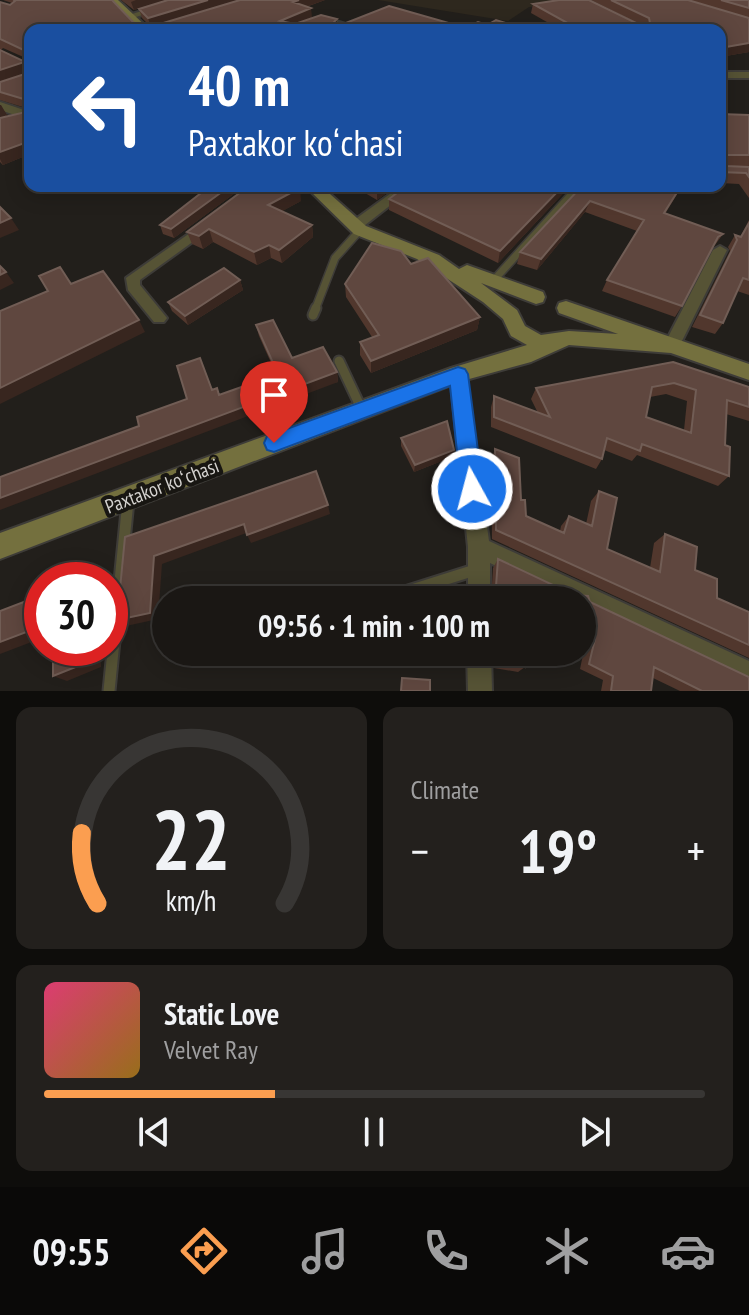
<!DOCTYPE html>
<html lang="en">
<head>
<meta charset="utf-8">
<style>
	body { margin:0; font-family:"PT Sans Narrow",sans-serif; background:#23201d; color:#f1f3f6; height:100vh; display:flex; flex-direction:column; font-size:30px; white-space:nowrap }
	* { box-sizing:border-box; margin:0 }
	p { font-size:26px; color:#9f9fa0 }
	.icon { flex:none; width:44px; height:44px; fill:none; stroke:currentColor; stroke-width:2; stroke-linecap:round; stroke-linejoin:round }
	.map { position:relative; height:691px; overflow:hidden }
	.drawer { display:flex; flex-direction:column; gap:16px; padding:16px; background:#0e0d0b; flex:1 }
	.drawer>* { flex:none }
	.hud { position:absolute; left:24px; top:24px; width:702px; height:168px; border-radius:16px; box-shadow:0 4px 20px #0003,0 0 0 2px #383634; background:#1a4fa0; color:#fff; overflow:hidden }
	.speed { position:absolute; left:24px; top:562px; display:flex; gap:16px; font-size:40px; font-weight:700; text-align:center }
	.speed>* { display:grid; place-content:center; width:104px; height:104px; border-radius:50%; background:#1a1714; box-shadow:0 4px 20px #0003,0 0 0 2px #383634; line-height:1 }
	.speed .limit { border:12px solid #d22; background:#fff; color:#111 }
	.pin { position:absolute; display:grid; place-items:center; width:68px; height:68px; color:#fff; margin:-82px -34px; border-radius:50% 50% 50% 0; rotate:-45deg; box-shadow:0 0 8px #0007 }
	.pin .icon { rotate:45deg }
	.me { position:absolute; width:88px; margin:-44px; rotate:353deg; stroke-linejoin:round; filter:drop-shadow(0 0 6px #0008) }
	.turn { display:flex; align-items:center; gap:28px; height:168px; padding:0 32px; font-size:36px }
	.turn .icon { width:104px; height:104px; stroke-width:2.5 }
	.turn b { display:block; font-size:56px; line-height:68px }
	.big { font-size:60px; font-weight:600; line-height:1.1 }
	.drawer .card { flex:1; display:flex; flex-direction:column; justify-content:center; gap:12px; min-width:0; padding:0 28px; border-radius:16px; background:#23201d }
	.drawer .dial { align-items:center; gap:0 }
	.dial svg { height:208px; overflow:visible; fill:none; stroke:#383634; stroke-width:7; stroke-linecap:round; text-anchor:middle }
	.dial text { fill:#f1f3f6; stroke:none }
	.song { display:flex; align-items:center; gap:24px }
	.cover { width:96px; height:96px; border-radius:12px; background:linear-gradient(135deg,hsl(340 70% 55%),hsl(40 70% 35%)) }
	.played { height:8px; border-radius:4px; background:linear-gradient(90deg,#fb9e50 35%,#383634 35%) }
	.keys { display:flex; justify-content:space-around; direction:ltr }
	.heat { display:flex; justify-content:space-between; align-items:center; font-size:44px; direction:ltr }
	.drawer .tiles { flex:1; display:grid; gap:16px; grid-template-columns:1fr 1fr }
	.card:last-child { grid-column:span 2 }
	.trip { position:absolute; left:152px; top:586px; width:444px; height:80px; border-radius:40px; background:#1a1714; box-shadow:0 4px 20px #0003,0 0 0 2px #383634; font-weight:600; line-height:80px; text-align:center }
	.menu { display:flex; height:128px; justify-content:space-around; align-items:center; background:#0a0908; color:#9f9fa0 }
	.menu .icon { width:56px; height:56px }
	.menu .on { color:#fb9e50 }
	.menu b { font-size:36px; color:#f1f3f6 }
	.map>svg:first-child { display:block }
	.built { fill:#2e281e }
	.lines { fill:none; stroke-linecap:round; stroke-linejoin:round }
	.service-far2-casing { stroke:#3e3c38; stroke-width:10 }
	.service-far1-casing { stroke:#3e3c38; stroke-width:13 }
	.service-casing { stroke:#3e3c38; stroke-width:15 }
	.minor-casing { stroke:#3e3c38; stroke-width:4 }
	.tertiary-casing { stroke:#3e3c38; stroke-width:4 }
	.secondary-casing { stroke:#3e3c38; stroke-width:4 }
	.service-far2 { stroke:#565335; stroke-width:7 }
	.service-far1 { stroke:#565335; stroke-width:9 }
	.service { stroke:#565335; stroke-width:11 }
	.minor { fill:#565335; fill-rule:evenodd }
	.tertiary { fill:#565335; fill-rule:evenodd }
	.secondary { fill:#74703e; fill-rule:evenodd }
	.wall { fill:#51372d; fill-rule:evenodd }
	.shaded-wall { fill:#38261f }
	.building { fill:#5f473f; stroke:#715d55; stroke-width:2; fill-rule:evenodd }
	.route { fill:#1a73e8; stroke:#114b97; stroke-width:2 }
	.labels { text-anchor:middle; dominant-baseline:central; stroke-width:8; stroke-linejoin:round; paint-order:stroke }
	.street-label { font-size:20px; fill:#d4d2cf; stroke:#181612 }
</style>
</head>
<body>
<div class="map">
<svg width="749" height="691" viewBox="0 0 749 691">
	<rect width="100%" height="100%" fill="#221f1b"/>
	<path class="built" d="M 378,0 L 552,0 L 551,5 L 529,7 L 508,21 Z"/>
	<g class="lines">
		<g class="service-far2-casing">
			<path id="service-far2" d="M 493,281 L 579,186
				M 315,310 L 335,258 L 360,230"/>
		</g>
		<g class="service-far1-casing">
			<path id="service-far1" d="M 313,315 L 316,308
				M 339,361 L 362,410"/>
		</g>
		<g class="service-casing">
			<path id="service" d="M 380,600 L 478,569
				M 109,691 L 128,501"/>
		</g>
		<g class="minor-casing">
			<path id="minor" d="M 176,0 L 188,0 L 133,18 L 126,16 Z
				M 322,17 L 349,25 L 345,27 L 322,21 L 296,30 L 284,30 Z
				M 720,72 L 749,72 L 749,78 L 720,78 Z
				M 401,186 L 415,186 L 360,229 L 350,229 L 350,223 Z
				M 207,221 L 213,225 L 212,228 L 140,280 L 140,285 L 167,318 L 164,322 L 154,322 L 128,290 L 126,278 Z
				M 720,246 L 727,250 L 680,345 L 678,349 L 666,349 L 664,345 L 713,250 Z
				M 458,367 L 464,369 L 466,374 L 489,541 L 749,661 L 749,686 L 582,607 L 582,600 L 567,600 L 490,563 L 490,600 L 468,600 L 468,547 L 450,374 L 452,369 Z
				M 467,652 L 491,652 L 492,691 L 468,691 Z"/>
		</g>
		<g class="tertiary-casing">
			<path id="tertiary" d="M 0,102 L 30,112 L 30,120 L 0,110 Z
				M 228,186 L 277,186 C 267,194 238,194 228,186 Z"/>
		</g>
		<g class="secondary-casing">
			<path id="secondary" d="M 109,0 L 118,0 L 150,30 L 139,30 Z
				M 305,186 L 321,186 L 366,226 L 439,255 L 459,269 L 467,265 L 543,292 L 545,297 L 543,302 L 536,304 L 481,283 L 517,310 L 525,326 L 541,335 L 569,331 L 618,334 L 559,313 L 557,308 L 559,303 L 566,301 L 749,364 L 749,380 L 671,353 L 569,345 L 531,362 L 462,381 L 0,559 L 0,533 L 451,368 L 527,345 L 511,336 L 503,319 L 483,302 L 417,259 L 354,234 Z"/>
		</g>
		<use href="#service-far2" class="service-far2"/>
		<use href="#service-far1" class="service-far1"/>
		<use href="#service" class="service"/>
		<use href="#minor" class="minor"/>
		<use href="#tertiary" class="tertiary"/>
		<use href="#secondary" class="secondary"/>
	</g>
	<path class="wall" d="M 3,0 L 111,0 L 134,23 L 147,23 L 142,18 L 139,9 L 168,0 L 238,0 L 182,17 L 240,0 L 325,0 L 306,7 L 312,17 L 303,21 L 337,26 L 466,28 L 487,25 L 529,30 L 30,30 L 30,154 L 3,165 L 0,162 L 0,105 L 7,115 L 2,118 L 26,112 L 26,108 L 0,100 L 0,2 L 10,5 L 12,3 ZM 3,48 L 28,59 L 23,61 L 1,50 Z
		M 121,0 L 166,0 L 134,10 Z
		M 591,0 L 749,0 L 749,52 L 720,57 L 720,30 L 561,30 L 531,13 L 533,4 L 637,23 Z
		M 720,114 L 749,115 L 749,166 L 726,166 L 749,167 L 749,198 L 739,184 L 720,183 Z
		M 210,186 L 233,186 L 235,193 L 174,238 L 163,234 L 160,225 Z
		M 353,186 L 396,186 L 377,200 Z
		M 406,186 L 570,186 L 498,263 L 389,210 L 389,199 Z
		M 582,186 L 682,186 L 665,214 L 723,234 L 715,245 L 712,247 L 682,306 L 675,317 L 602,291 L 607,280 L 637,231 L 585,212 L 537,270 L 517,264 L 520,252 Z
		M 301,201 L 282,211 L 312,225 L 313,237 L 282,263 L 271,258 L 257,265 L 213,242 L 203,249 L 192,244 L 187,232 Z
		M 749,220 L 749,295 L 737,291 L 723,323 L 715,334 L 692,327 L 730,251 L 728,247 L 735,235 L 740,237 Z
		M 240,280 L 243,290 L 188,325 L 172,311 L 168,302 Z
		M 345,284 L 480,317 L 477,330 L 371,373 L 360,355 L 360,342 L 372,337 L 346,297 Z
		M 256,325 L 292,358 L 337,372 L 338,382 L 139,426 L 187,399 L 200,358 L 212,390 L 220,395 L 276,374 L 259,336 Z
		M 673,362 L 749,387 L 749,421 L 726,414 L 725,445 L 729,476 L 718,486 L 637,455 L 632,461 L 604,450 L 602,459 L 596,469 L 491,427 L 491,407 L 494,396 L 538,413 L 531,399 L 536,388 ZM 666,394 L 687,401 L 684,430 L 646,417 L 650,397 Z
		M 401,438 L 454,450 L 452,457 L 414,472 L 401,446 Z
		M 495,449 L 521,500 L 526,516 L 560,531 L 561,526 L 569,516 L 586,524 L 591,501 L 599,491 L 607,549 L 650,568 L 654,543 L 665,534 L 717,598 L 749,612 L 749,658 L 492,539 L 491,460 Z
		M 498,559 L 590,602 L 749,691 L 680,691 L 653,678 L 651,691 L 601,691 L 603,680 L 580,669 L 585,645 L 582,643 L 582,600 L 491,600 L 493,568 Z
		M 494,652 L 525,652 L 525,667 L 518,672 L 494,668 Z"/>
	<path class="shaded-wall" d="M 136,0 L 166,0 L 134,10 L 131,2 Z
		M 208,0 L 238,0 L 151,27 L 148,18 Z
		M 299,0 L 325,0 L 294,11 L 293,2 Z
		M 311,8 L 312,17 L 282,30 L 280,21 Z
		M 337,19 L 337,28 L 326,30 Z
		M 749,43 L 749,52 L 720,57 L 720,48 Z
		M 24,62 L 29,72 L 0,82 L 0,70 Z
		M 0,105 L 1,105 L 7,115 L 0,118 Z
		M 30,141 L 30,154 L 3,165 L 0,159 L 0,152 Z
		M 154,186 L 163,186 L 156,190 Z
		M 230,186 L 233,186 L 235,193 L 174,238 L 171,229 Z
		M 381,186 L 396,186 L 377,200 L 377,189 Z
		M 563,186 L 570,186 L 498,263 L 500,251 Z
		M 300,188 L 301,201 L 270,218 L 268,205 Z
		M 590,201 L 585,212 L 537,270 L 541,259 Z
		M 11,218 L 19,230 L 0,238 L 0,223 Z
		M 312,225 L 313,237 L 282,263 L 279,250 Z
		M 209,229 L 213,242 L 203,249 L 199,236 Z
		M 269,245 L 271,258 L 257,265 L 254,252 Z
		M 6,272 L 14,283 L 0,290 L 0,275 Z
		M 240,280 L 243,290 L 188,325 L 185,316 Z
		M 480,317 L 477,330 L 371,373 L 371,361 Z
		M 139,320 L 145,332 L 0,404 L 0,388 Z
		M 337,372 L 338,382 L 0,510 L 0,498 Z
		M 454,450 L 452,457 L 414,472 L 415,465 Z
		M 328,505 L 330,514 L 251,543 L 247,535 Z
		M 244,524 L 249,532 L 162,564 L 158,619 L 126,626 L 117,620 L 154,556 Z
		M 42,626 L 42,638 L 0,654 L 0,642 Z
		M 88,648 L 100,648 L 101,667 L 67,681 L 53,676 Z
		M 398,652 L 408,652 L 389,659 L 389,655 Z"/>
	<path class="building" d="M 14,0 L 112,0 L 134,23 L 160,24 L 240,0 L 299,0 L 293,2 L 311,8 L 280,21 L 295,24 L 321,15 L 337,19 L 326,30 L 30,30 L 30,141 L 0,152 L 0,118 L 26,112 L 27,100 L 0,92 L 0,82 L 28,73 L 28,65 L 24,62 L 0,70 L 0,50 L 23,61 L 29,59 L 28,52 L 0,39 L 0,2 L 10,5 L 15,1 Z
		M 168,0 L 208,0 L 148,18 L 139,9 Z
		M 559,0 L 589,0 L 636,23 L 650,23 L 649,18 L 611,0 L 688,0 L 749,18 L 749,43 L 720,48 L 720,30 L 580,30 L 533,4 Z
		M 721,0 L 749,0 L 749,8 Z
		M 389,6 L 466,28 L 478,22 L 487,25 L 496,20 L 529,30 L 328,30 Z
		M 720,114 L 749,115 L 749,155 L 724,155 L 726,166 L 749,167 L 749,177 L 746,173 L 720,172 Z
		M 210,186 L 230,186 L 171,229 L 160,225 Z
		M 249,186 L 298,186 L 300,188 L 268,205 L 312,225 L 279,250 L 269,245 L 254,252 L 209,229 L 199,236 L 187,232 Z
		M 406,186 L 563,186 L 500,251 L 389,199 Z
		M 582,186 L 681,186 L 664,213 L 723,234 L 718,237 L 682,306 L 607,280 L 644,220 L 590,201 L 541,259 L 520,252 Z
		M 0,207 L 11,218 L 0,223 Z
		M 749,223 L 749,280 L 743,278 L 723,323 L 700,315 L 737,240 L 735,235 L 741,237 Z
		M 372,243 L 401,251 L 411,264 L 428,258 L 480,317 L 371,361 L 360,342 L 379,335 L 345,284 Z
		M 0,266 L 6,272 L 0,275 Z
		M 60,267 L 71,284 L 103,271 L 139,320 L 0,388 L 0,311 L 48,291 L 39,276 Z
		M 224,268 L 240,280 L 185,316 L 168,302 Z
		M 273,320 L 292,358 L 323,347 L 337,372 L 0,498 L 0,477 L 139,426 L 137,417 L 187,399 L 177,366 L 200,358 L 212,390 L 217,388 L 219,395 L 278,374 L 256,325 Z
		M 673,362 L 749,387 L 749,407 L 727,400 L 725,445 L 730,447 L 729,476 L 642,444 L 640,451 L 607,438 L 602,459 L 494,417 L 494,396 L 550,417 L 536,388 ZM 674,383 L 696,390 L 691,433 L 646,417 L 652,387 Z
		M 447,421 L 454,450 L 415,465 L 401,438 Z
		M 495,449 L 519,458 L 521,500 L 525,500 L 526,516 L 564,533 L 569,516 L 592,526 L 599,491 L 617,498 L 607,549 L 660,572 L 665,534 L 697,547 L 695,570 L 717,579 L 717,598 L 749,612 L 749,645 L 496,530 Z
		M 316,471 L 328,505 L 247,535 L 244,524 L 154,556 L 150,613 L 117,620 L 125,537 Z
		M 498,559 L 574,595 L 588,596 L 590,602 L 749,677 L 749,691 L 702,691 L 654,667 L 651,691 L 611,691 L 613,676 L 589,664 L 595,639 L 582,632 L 582,600 L 495,600 Z
		M 42,595 L 42,626 L 0,642 L 0,611 Z
		M 53,648 L 88,648 L 88,662 L 53,676 Z
		M 500,652 L 525,652 L 525,667 L 500,663 Z
		M 402,678 L 430,680 L 430,691 L 401,691 Z"/>
	<path class="route" d="M 458,367 L 465,369 L 468,374 L 483,489 L 480,497 L 472,500 L 464,497 L 461,489 L 450,386 L 274,452 L 267,450 L 264,443 L 267,436 Z"/>
	<g class="labels">
		<g class="street-label">
			<text transform="translate(162 486) rotate(-21)">Paxtakor koʻchasi</text>
		</g>
	</g>
</svg>
<div class="speed"><div class="limit">30</div></div>
<div class="pin" style="left:274px;top:443px;background:#d93025"><svg class="icon" aria-label="arrive" viewBox="0 0 24 24"><path d="M6 21V4h12l-3 4 3 4H6"/></svg></div>
<svg class="me" style="left:472px;top:489px" viewBox="-20 -20 40 40"><circle r="17" fill="#1a73e8" stroke="#fff" stroke-width="3"/><path d="M0-11L8 9 0 5-8 9z" fill="#fff"/></svg>
<div class="trip">09:56 · 1 min · 100 m</div>
<div class="hud">
<div class="turn"><svg class="icon" aria-label="left" viewBox="0 0 24 24"><path d="M17 20v-9H6M10 6l-5 5 5 5"/></svg><div><b>40 m</b>Paxtakor koʻchasi</div></div>
</div>
</div>
<section class="drawer">
<div class="tiles">
<div class="card dial"><svg viewBox="0 0 100 80">
<path d="M14 69A42 42 0 1 1 86 69"/>
<path d="M14 69A42 42 0 0 1 8 42" stroke="#fb9e50"/>
<text x="50" y="56" font-size="32" font-weight="700">22</text>
<text x="50" y="72" font-size="11">km/h</text>
</svg></div>
<div class="card"><p>Climate</p>
<div class="heat"><a>−</a><b class="big">19°</b><a>+</a></div>
</div>
<div class="card">
<div class="song"><i class="cover"></i><div><b>Static Love</b><p>Velvet Ray</p></div></div>
<div class="played"></div>
<div class="keys"><svg class="icon" aria-label="previous" viewBox="0 0 24 24"><path d="M18 5L8 12l10 7zM5 5v14"/></svg><svg class="icon" aria-label="pause" viewBox="0 0 24 24"><path d="M8 5v14M16 5v14"/></svg><svg class="icon" aria-label="next" viewBox="0 0 24 24"><path d="M6 5l10 7-10 7zM19 5v14"/></svg></div>
</div>
</div>
</section>
<nav class="menu">
<b>09:55</b>
<svg class="icon on" aria-label="directions" viewBox="0 0 24 24"><path d="M12 3l9 9-9 9-9-9zM9 14v-3h6M13 9l2 2-2 2"/></svg>
<svg class="icon" aria-label="music" viewBox="0 0 24 24"><path d="M9 18V5l10-2v13"/><circle cx="6" cy="18" r="3"/><circle cx="16" cy="16" r="3"/></svg>
<svg class="icon" aria-label="phone" viewBox="0 0 24 24"><path d="M5 4h4l2 5-3 2q2 4 5 5l2-3 5 2v4C11 20 4 13 5 4z"/></svg>
<svg class="icon" aria-label="climate" viewBox="0 0 24 24"><path d="M12 3v18M4 7l16 10M4 17L20 7"/></svg>
<svg class="icon" aria-label="car" viewBox="0 0 24 24"><path d="M5 17H2v-5l4-1 3-4h7l3 4 3 1v5h-3M9 17h6M6 11h13"/><circle cx="7" cy="17" r="2"/><circle cx="17" cy="17" r="2"/></svg>
</nav>
</body>
</html>
